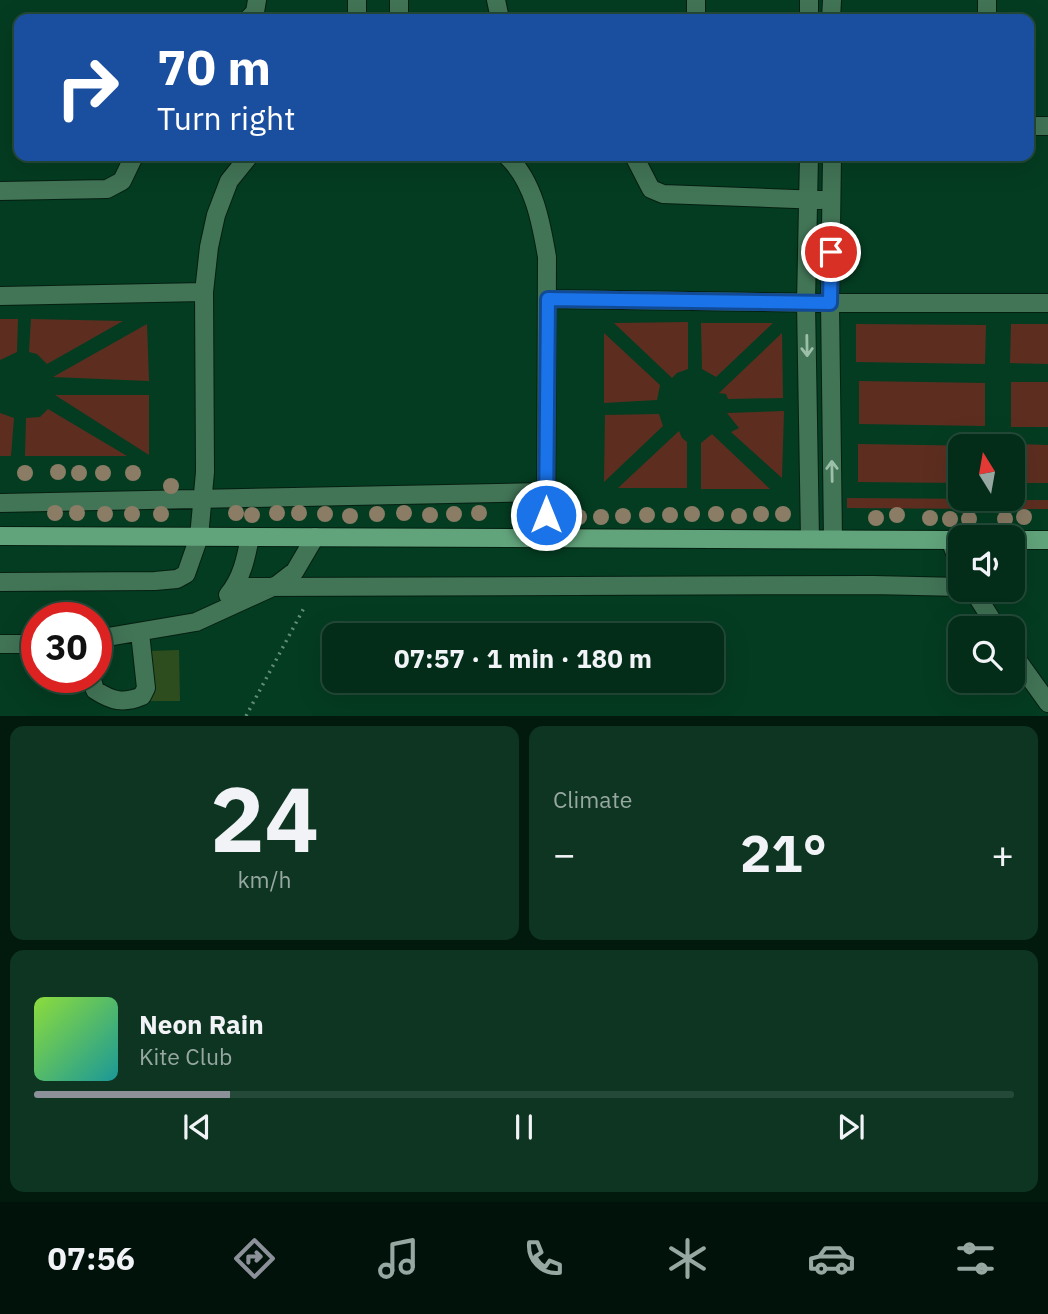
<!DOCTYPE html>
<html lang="en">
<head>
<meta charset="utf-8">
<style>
	body { margin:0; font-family:"IBM Plex Sans",sans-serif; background:#0d3522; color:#f1f3f6; height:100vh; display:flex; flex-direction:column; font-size:26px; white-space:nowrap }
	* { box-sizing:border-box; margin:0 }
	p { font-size:23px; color:#97a8a2 }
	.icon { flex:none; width:38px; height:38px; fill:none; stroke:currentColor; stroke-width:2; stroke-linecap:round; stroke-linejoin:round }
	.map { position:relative; height:716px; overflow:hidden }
	.panel { display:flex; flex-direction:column; gap:10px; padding:10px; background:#02190e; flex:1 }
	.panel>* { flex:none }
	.banner { position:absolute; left:14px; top:14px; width:1020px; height:147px; border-radius:14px; box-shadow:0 7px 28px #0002,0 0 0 2px #244938; background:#1a4fa0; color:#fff; overflow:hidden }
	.needle { width:46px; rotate:349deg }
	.buttons { position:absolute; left:948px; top:434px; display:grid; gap:14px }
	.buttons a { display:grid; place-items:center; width:77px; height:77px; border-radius:14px; background:#032d19; box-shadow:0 7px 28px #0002,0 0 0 2px #244938; font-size:35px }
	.speed { position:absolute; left:21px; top:602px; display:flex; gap:14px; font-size:35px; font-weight:700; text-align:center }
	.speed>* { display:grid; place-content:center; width:91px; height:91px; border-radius:50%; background:#032d19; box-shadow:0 7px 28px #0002,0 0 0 2px #244938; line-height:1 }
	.speed .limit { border:10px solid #d22; background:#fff; color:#111 }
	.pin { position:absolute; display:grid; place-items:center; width:60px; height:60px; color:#fff; margin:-30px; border:4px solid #fff; border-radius:50%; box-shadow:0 2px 7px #0007 }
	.me { position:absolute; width:77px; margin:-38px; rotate:0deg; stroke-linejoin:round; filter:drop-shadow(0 0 5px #0008) }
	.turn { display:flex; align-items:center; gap:24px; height:147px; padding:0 28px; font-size:32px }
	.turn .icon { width:91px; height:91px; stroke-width:2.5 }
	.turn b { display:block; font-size:49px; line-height:60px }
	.big { font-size:52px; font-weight:700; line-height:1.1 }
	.panel .widget { flex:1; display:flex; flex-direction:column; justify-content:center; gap:10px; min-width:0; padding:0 24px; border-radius:14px; background:#0d3522 }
	.panel .dial { align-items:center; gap:0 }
	.dial b { font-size:91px; line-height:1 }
	.song { display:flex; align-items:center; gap:21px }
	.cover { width:84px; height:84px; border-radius:10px; background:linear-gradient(135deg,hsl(90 70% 55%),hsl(180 70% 35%)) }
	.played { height:7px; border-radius:4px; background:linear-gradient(90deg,#8c9099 20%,#244938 20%) }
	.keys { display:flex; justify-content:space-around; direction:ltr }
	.heat { display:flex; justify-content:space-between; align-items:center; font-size:38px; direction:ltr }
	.panel .tiles { flex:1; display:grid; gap:10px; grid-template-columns:1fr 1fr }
	.widget:last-child { grid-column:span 2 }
	.trip { position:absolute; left:322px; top:623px; width:402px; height:70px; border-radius:14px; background:#032d19; box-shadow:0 7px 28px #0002,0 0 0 2px #244938; font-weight:700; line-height:70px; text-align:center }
	.tab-bar { display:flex; height:112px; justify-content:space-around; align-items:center; background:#01120a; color:#97a8a2 }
	.tab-bar .icon { width:49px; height:49px }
	.tab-bar .selected { color:#8c9099 }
	.tab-bar b { font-size:32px; color:#f1f3f6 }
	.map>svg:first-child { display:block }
	.green { fill:#5d2e20 }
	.building { fill:#2e4d1e }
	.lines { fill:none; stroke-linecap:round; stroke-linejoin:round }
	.minor-casing { stroke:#051f11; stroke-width:20 }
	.major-casing { stroke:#051f11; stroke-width:20 }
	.path { stroke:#618c75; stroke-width:3.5; stroke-dasharray:2 5; stroke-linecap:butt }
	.minor { stroke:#427456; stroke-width:18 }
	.major { stroke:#61a37b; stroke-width:18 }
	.tree { fill:#8a7c65 }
	.oneway { stroke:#9cbfa9 }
	.route-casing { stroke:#114b97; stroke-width:18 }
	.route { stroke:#1a73e8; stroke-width:12 }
</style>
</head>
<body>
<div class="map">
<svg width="1048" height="716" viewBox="0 0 1048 716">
	<rect width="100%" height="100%" fill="#043c21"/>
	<path class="green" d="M 0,319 L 18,319 L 17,352 L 0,360 Z
		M 31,319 L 123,321 L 47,364 L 37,354 L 29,352 Z
		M 688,322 L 688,369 L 677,373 L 672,378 L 614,323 Z
		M 701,323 L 773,323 L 716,377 L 702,369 Z
		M 147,324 L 149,381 L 53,377 Z
		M 856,324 L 986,325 L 985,364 L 856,362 Z
		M 1011,324 L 1048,324 L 1048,364 L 1010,363 Z
		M 604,333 L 660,385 L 657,400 L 604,403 Z
		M 782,333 L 783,398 L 728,399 L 726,394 L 719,393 Z
		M 859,381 L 985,383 L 985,426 L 859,424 Z
		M 1011,382 L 1048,382 L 1048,427 L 1011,427 Z
		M 55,395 L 149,395 L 149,455 Z
		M 48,409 L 127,456 L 25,456 L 26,418 L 40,417 Z
		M 784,411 L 782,478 L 731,432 L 739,428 L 727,413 Z
		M 0,413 L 14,418 L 11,456 L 0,456 Z
		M 659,414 L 663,426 L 604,482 L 605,415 Z
		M 679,431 L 682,438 L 687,442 L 687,488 L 618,488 Z
		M 712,434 L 770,489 L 701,489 L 701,443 Z
		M 858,444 L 986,446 L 961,446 L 961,483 L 858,482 Z
		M 1013,444 L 1048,445 L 1048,483 L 1013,483 Z
		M 847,498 L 986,499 L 986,509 L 847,508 Z
		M 1007,500 L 1048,500 L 1048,509 L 1007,509 Z"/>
	<path class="building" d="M 179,650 L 180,701 L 150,701 L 150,651 Z"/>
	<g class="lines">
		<g class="minor-casing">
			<path id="minor" d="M 496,0 L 500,19
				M 696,0 L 696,19
				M 248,19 L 255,12 L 257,0
				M 357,19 L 357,0
				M 399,19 L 399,0
				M 809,19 L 809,0
				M 831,19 L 832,0
				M 987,19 L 987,0
				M 1029,126 L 1048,126
				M 507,156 C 534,182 541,222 547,257 L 546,538
				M 634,156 L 651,189 L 663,194 L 821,200
				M 809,156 L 806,303 L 810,539
				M 832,156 L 830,303 L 833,539
				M 0,191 L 107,189 L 122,181 L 134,156
				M 0,296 L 204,292
				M 548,299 L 830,303 L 1048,303
				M 0,503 L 545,492
				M 950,540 L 961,568
				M 0,582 L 155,581 L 177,579 L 186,574 L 199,537 L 205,472 L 204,292 L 209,247 L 216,215 L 229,181 L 249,156
				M 235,587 L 873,585 L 961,587
				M 973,590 L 997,628
				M 228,595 C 242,578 246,558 250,537
				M 96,639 L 196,622 L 277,585 L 295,571 L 315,537
				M 0,644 L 37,644
				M 1013,654 L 1048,703
				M 91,677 L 95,690 C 112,701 123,704 142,696 L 146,688 L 140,633"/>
		</g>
		<g class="major-casing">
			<path id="major" d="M 0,536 L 961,540
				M 1013,540 L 1048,540"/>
		</g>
		<path class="path" d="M 246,716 L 305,606"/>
		<use href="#minor" class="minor"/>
		<use href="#major" class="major"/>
	</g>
	<g class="tree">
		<circle cx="58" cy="472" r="8"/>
		<circle cx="25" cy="473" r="8"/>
		<circle cx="79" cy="473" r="8"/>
		<circle cx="103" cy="473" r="8"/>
		<circle cx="133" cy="473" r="8"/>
		<circle cx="171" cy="486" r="8"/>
		<circle cx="55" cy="513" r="8"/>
		<circle cx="77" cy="513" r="8"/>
		<circle cx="236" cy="513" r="8"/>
		<circle cx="277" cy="513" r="8"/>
		<circle cx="299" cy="513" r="8"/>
		<circle cx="404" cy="513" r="8"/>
		<circle cx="479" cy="513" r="8"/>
		<circle cx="105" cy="514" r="8"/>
		<circle cx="132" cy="514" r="8"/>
		<circle cx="161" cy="514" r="8"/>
		<circle cx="325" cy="514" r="8"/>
		<circle cx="377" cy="514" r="8"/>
		<circle cx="454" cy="514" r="8"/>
		<circle cx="692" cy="514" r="8"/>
		<circle cx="716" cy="514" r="8"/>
		<circle cx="761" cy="514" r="8"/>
		<circle cx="783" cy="514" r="8"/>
		<circle cx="252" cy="515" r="8"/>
		<circle cx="430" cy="515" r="8"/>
		<circle cx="647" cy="515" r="8"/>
		<circle cx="670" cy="515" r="8"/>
		<circle cx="897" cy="515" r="8"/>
		<circle cx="350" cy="516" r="8"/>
		<circle cx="623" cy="516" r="8"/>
		<circle cx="739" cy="516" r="8"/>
		<circle cx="579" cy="517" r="8"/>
		<circle cx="601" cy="517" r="8"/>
		<circle cx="1024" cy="517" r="8"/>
		<circle cx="876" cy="518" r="8"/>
		<circle cx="930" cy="518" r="8"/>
		<circle cx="950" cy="519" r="8"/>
		<circle cx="969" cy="519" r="8"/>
		<circle cx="1005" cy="519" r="8"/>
	</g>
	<defs><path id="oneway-shaft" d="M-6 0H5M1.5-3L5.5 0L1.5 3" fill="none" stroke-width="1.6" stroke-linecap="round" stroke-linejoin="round" transform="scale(1.75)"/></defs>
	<g class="oneway">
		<use href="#oneway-shaft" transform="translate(807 346) rotate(89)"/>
		<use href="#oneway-shaft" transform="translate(832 471) rotate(-91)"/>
	</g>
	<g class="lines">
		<g class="route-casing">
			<path id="route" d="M 546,515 L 548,299 L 830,303 L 831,252"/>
		</g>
		<use href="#route" class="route"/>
	</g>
</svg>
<div class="buttons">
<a><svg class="needle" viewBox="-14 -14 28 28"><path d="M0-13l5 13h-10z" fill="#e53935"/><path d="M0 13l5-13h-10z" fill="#97a8a2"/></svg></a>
<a><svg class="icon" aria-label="sound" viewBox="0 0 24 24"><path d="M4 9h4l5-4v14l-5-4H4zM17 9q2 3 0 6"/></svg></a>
<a><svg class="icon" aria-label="search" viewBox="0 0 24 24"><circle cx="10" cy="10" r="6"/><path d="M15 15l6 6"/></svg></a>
</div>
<div class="speed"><div class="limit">30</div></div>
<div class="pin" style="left:831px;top:252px;background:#d93025"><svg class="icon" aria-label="arrive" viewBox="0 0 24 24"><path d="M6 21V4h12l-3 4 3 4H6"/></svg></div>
<svg class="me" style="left:546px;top:515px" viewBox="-20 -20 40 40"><circle r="17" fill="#1a73e8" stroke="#fff" stroke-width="3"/><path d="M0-11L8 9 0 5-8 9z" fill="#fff"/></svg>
<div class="trip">07:57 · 1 min · 180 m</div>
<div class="banner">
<div class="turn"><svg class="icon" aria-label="right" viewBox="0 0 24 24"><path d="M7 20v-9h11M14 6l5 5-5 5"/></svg><div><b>70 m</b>Turn right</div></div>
</div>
</div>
<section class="panel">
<div class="tiles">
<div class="widget dial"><b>24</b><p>km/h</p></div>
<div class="widget"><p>Climate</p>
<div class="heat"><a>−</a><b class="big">21°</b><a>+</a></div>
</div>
<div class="widget">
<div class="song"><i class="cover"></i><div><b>Neon Rain</b><p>Kite Club</p></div></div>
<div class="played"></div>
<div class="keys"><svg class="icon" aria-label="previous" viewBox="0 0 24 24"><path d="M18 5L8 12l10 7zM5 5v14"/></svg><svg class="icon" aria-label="pause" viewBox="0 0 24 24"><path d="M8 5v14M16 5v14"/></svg><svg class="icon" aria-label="next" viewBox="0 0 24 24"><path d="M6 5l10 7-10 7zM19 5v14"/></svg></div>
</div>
</div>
</section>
<nav class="tab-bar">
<b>07:56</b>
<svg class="icon selected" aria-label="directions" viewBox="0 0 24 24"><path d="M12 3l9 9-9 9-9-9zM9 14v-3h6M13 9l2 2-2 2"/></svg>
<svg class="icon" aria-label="music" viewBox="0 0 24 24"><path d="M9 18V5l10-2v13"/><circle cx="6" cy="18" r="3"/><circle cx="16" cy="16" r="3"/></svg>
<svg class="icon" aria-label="phone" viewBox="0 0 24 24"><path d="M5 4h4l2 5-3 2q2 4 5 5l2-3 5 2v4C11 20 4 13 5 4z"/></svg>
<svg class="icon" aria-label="climate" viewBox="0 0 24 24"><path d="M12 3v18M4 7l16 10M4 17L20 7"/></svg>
<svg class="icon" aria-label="car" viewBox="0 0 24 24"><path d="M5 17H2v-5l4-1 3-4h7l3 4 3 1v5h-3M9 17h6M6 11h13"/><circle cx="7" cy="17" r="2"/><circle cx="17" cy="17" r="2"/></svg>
<svg class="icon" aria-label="filters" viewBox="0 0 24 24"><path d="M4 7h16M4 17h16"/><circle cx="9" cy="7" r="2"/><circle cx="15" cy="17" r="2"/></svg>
</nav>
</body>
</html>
